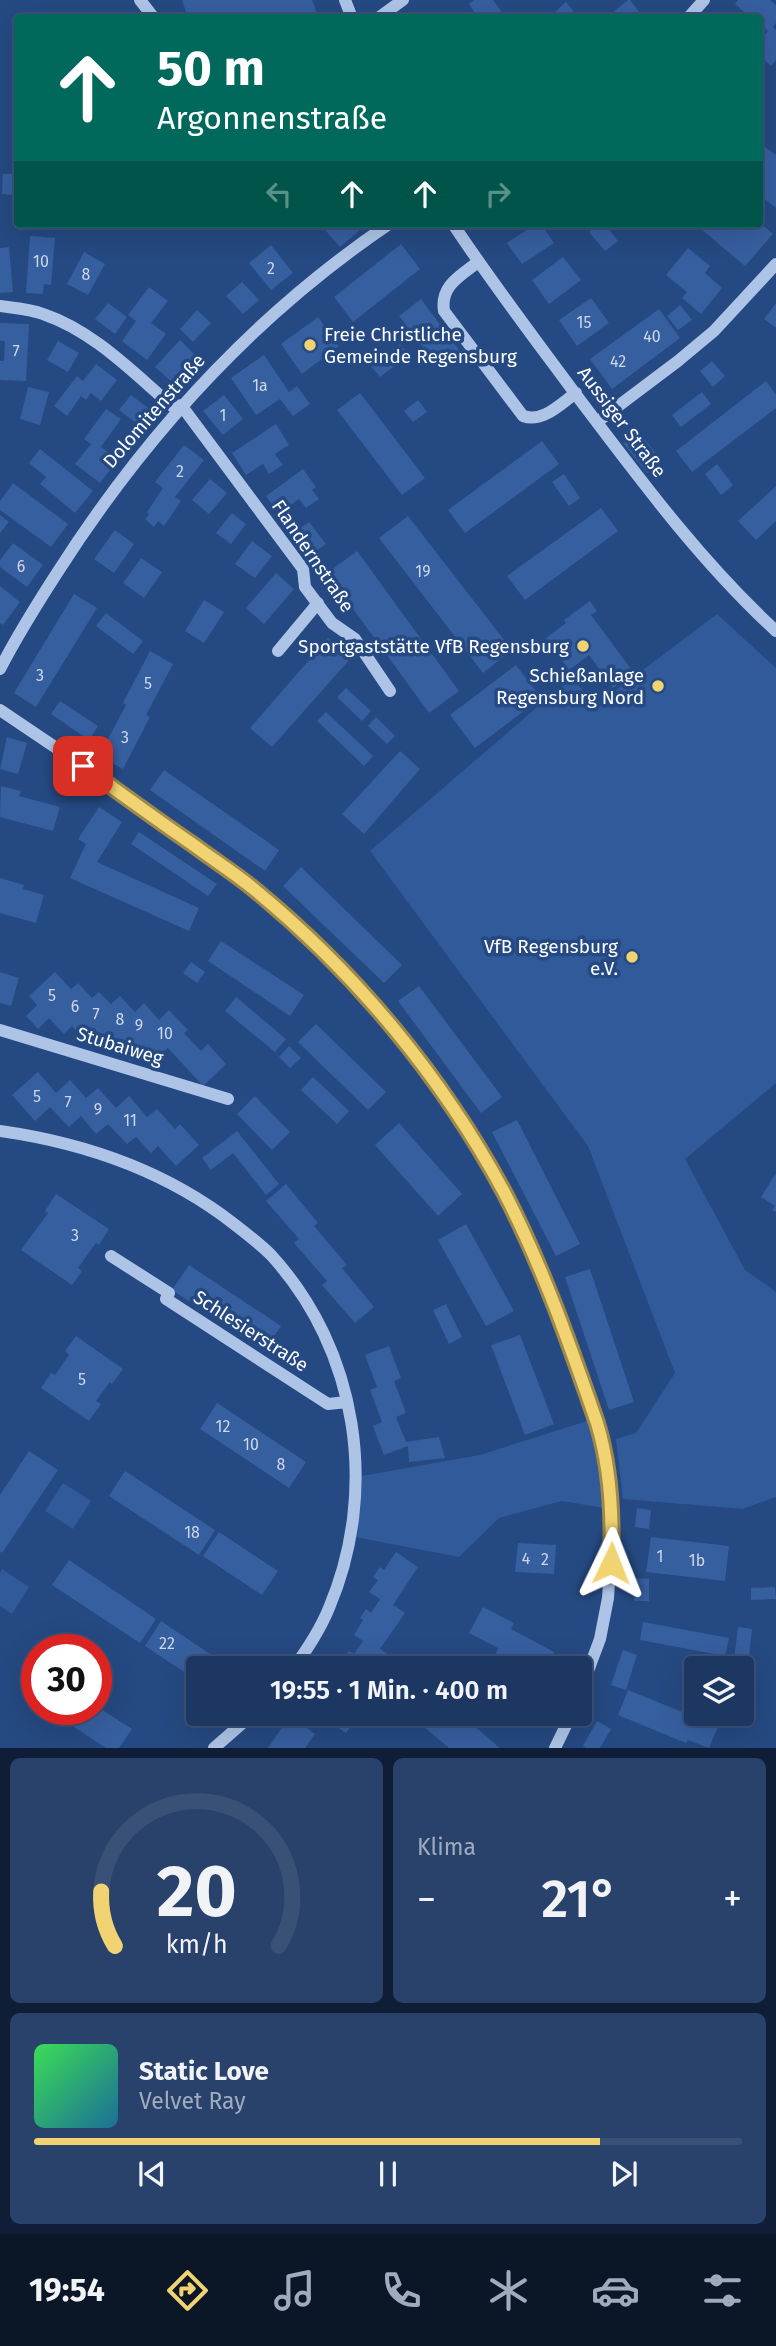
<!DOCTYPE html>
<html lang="de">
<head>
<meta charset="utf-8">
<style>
	body { margin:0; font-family:"Fira Sans",sans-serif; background:#29426b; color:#f1f3f6; height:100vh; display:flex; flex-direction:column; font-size:26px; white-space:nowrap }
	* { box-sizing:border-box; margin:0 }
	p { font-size:23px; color:#a0acbe }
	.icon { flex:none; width:38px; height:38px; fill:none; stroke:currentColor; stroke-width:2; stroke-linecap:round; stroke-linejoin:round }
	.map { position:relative; height:1748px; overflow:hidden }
	.panel { display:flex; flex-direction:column; gap:10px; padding:10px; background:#0f1e36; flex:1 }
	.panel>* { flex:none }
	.banner { position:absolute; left:14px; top:14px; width:749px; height:214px; border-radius:7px; box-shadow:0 7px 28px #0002,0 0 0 2px #3a5177; background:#00695c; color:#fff; overflow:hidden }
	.tools { position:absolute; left:684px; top:1656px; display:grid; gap:14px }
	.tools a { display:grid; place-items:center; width:70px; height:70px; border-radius:7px; background:#1c3762; box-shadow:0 7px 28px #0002,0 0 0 2px #3a5177; font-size:35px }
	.speed { position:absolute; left:21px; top:1634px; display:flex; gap:14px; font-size:35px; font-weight:700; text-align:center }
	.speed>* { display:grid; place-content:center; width:91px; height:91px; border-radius:50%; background:#1c3762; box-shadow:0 7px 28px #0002,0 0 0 2px #3a5177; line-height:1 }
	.speed .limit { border:10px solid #d22; background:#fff; color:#111 }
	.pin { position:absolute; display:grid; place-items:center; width:60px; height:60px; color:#fff; margin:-30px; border-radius:14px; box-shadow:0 4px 10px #0006 }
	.me { position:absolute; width:77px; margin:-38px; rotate:2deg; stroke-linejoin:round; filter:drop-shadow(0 0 5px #0008) }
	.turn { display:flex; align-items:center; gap:24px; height:147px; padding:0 28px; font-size:32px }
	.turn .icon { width:91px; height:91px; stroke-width:2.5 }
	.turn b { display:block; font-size:49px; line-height:60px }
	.lanes { display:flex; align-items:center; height:66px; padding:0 28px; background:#0003; justify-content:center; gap:35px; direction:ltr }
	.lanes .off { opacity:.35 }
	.big { font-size:52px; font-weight:600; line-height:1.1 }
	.panel .tile { flex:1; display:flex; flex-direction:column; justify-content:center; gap:10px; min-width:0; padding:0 24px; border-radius:10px; background:#29426b }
	.panel .dial { align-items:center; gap:0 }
	.dial svg { height:182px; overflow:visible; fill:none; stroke:#3a5177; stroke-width:7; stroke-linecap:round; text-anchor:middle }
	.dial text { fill:#f1f3f6; stroke:none }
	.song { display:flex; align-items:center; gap:21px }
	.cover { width:84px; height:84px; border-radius:10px; background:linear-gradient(135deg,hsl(130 70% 55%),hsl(200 70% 35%)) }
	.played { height:7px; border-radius:4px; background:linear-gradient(90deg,#f1d372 80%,#3a5177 80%) }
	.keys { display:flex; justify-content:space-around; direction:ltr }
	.heat { display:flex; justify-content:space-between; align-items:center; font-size:38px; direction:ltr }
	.panel .tiles { flex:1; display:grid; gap:10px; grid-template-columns:1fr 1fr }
	.tile:last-child { grid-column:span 2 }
	.trip { position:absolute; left:186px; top:1656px; width:406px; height:70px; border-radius:7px; background:#1c3762; box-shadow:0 7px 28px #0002,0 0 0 2px #3a5177; font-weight:600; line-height:70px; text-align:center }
	.dock { display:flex; height:112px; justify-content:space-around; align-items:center; background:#0b1627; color:#a0acbe }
	.dock .icon { width:49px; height:49px }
	.dock .on { color:#f1d372 }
	.dock b { font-size:32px; color:#f1f3f6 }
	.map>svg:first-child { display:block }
	.green { fill:#305a9a }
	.building { fill:#365f9f }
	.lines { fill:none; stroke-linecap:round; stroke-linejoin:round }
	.minor { stroke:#adc4e7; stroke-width:12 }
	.route-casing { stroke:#9d894a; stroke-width:18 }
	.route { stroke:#f1d372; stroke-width:12 }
	.poi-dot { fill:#f1d372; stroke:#254982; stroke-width:2.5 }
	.labels { text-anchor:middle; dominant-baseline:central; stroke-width:7; stroke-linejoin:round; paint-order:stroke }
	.number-label { font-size:16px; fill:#cdd7e7 }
	.poi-label { font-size:19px; fill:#fff; stroke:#254982; text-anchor:end }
	.street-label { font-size:19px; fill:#fff; stroke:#254982 }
</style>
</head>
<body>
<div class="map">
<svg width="776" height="1748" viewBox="0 0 776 1748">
	<rect width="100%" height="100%" fill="#254982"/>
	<path class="green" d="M 717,614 L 776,668 L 776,1083 L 685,1159 L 745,1270 L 776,1292 L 776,1497 L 743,1509 L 623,1499 L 616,1439 L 636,1433 L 675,1373 L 588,1146 L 370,851 L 572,677 L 595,706 Z
		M 590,1420 L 604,1508 L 562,1501 L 499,1518 L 459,1557 L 355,1537 L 356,1477 L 480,1455 Z
		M 63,1483 L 91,1501 L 73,1529 L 45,1511 Z
		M 2,1569 L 29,1587 L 12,1614 L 0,1606 L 0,1573 Z"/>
	<path class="building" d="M 182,0 L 312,0 L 319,18 L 188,18 Z
		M 474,0 L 493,0 L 506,18 L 478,18 L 469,4 Z
		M 628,0 L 630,0 L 644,18 L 616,18 L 612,13 Z
		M 738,0 L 770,0 L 776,5 L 776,23 L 773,27 L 776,30 L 776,60 L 771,66 L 760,56 L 760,42 L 768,31 L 760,24 L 760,18 L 751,18 L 735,4 Z
		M 566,2 L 575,13 L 570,18 L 549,18 Z
		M 765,147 L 776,155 L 776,208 L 760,195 L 760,154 Z
		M 3,174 L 14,174 L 14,195 L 2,194 Z
		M 320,224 L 367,224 L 340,247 Z
		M 536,224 L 541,224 L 554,243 L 522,264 L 507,243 Z
		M 599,224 L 605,224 L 618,241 L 605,251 L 589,232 Z
		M 704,224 L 761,224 L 773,234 L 745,266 L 700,228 Z
		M 30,236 L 55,238 L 51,285 L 44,284 L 43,294 L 26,293 Z
		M 401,244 L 420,269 L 353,322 L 334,297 Z
		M 271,245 L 293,273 L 271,290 L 249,263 Z
		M 9,247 L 13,292 L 0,293 L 0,248 Z
		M 688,248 L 710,266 L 705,273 L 722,288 L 701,314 L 682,298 L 687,292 L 666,275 Z
		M 84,252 L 105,264 L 88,295 L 67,284 Z
		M 563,257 L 581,280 L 549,304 L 532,280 Z
		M 242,282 L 259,300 L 243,314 L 226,296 Z
		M 149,287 L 168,301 L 151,323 L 166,334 L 147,360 L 122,341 L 136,321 L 128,315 Z
		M 591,298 L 609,323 L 577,346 L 559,320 Z
		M 421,299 L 462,354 L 440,370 L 399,316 Z
		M 108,303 L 127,317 L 115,334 L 95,319 Z
		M 776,303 L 776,328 L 764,319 Z
		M 680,305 L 692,320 L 678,330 L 667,316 Z
		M 659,309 L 680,338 L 612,389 L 590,359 Z
		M 197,310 L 211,323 L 193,342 L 180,329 Z
		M 318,317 L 339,346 L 302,374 L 281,344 Z
		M 0,323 L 29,324 L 26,381 L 0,380 L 0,361 L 4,361 L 5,341 L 0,341 Z
		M 180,340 L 198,358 L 174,384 L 155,367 Z
		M 58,341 L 79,353 L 68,372 L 47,360 Z
		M 400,344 L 409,355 L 380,377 L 371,366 Z
		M 264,355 L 289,392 L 297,386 L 310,404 L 293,416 L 280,399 L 256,415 L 231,378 Z
		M 712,361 L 725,376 L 713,387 L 700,371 Z
		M 96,364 L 117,380 L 101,401 L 91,393 L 86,400 L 81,396 L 67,416 L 54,406 L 77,376 L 83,381 Z
		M 766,381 L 776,395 L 776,408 L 692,472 L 676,451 Z
		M 28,387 L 49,392 L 40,425 L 20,419 Z
		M 702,392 L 711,404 L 681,427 L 672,415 Z
		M 360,393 L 425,478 L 402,495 L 337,410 Z
		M 131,395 L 152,411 L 140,426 L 119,410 Z
		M 224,395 L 243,419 L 223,435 L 203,411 Z
		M 418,400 L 427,412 L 413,422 L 404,411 Z
		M 106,409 L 121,419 L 101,447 L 118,460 L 100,483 L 75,464 L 91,444 L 84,439 Z
		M 276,424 L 289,445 L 275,454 L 283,465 L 269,474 L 263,464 L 246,475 L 232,453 Z
		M 638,431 L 662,461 L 647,473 L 623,443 Z
		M 542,441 L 559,464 L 465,533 L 448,510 Z
		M 184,445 L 204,460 L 175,497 L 181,501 L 164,526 L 158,521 L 154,527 L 145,519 L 149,514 L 147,512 L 163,488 L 155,482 Z
		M 40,449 L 93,491 L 75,513 L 40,484 L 46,477 L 29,463 Z
		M 717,464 L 733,485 L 721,495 L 705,474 Z
		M 303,469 L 316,487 L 312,490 L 319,499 L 306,508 L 299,499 L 279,514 L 266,496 Z
		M 564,474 L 580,498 L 569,506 L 552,482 Z
		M 210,479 L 227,493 L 209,514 L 192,500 Z
		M 13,483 L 68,524 L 51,547 L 0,510 L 0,501 Z
		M 776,486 L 776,521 L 756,540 L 738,521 Z
		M 601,508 L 618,531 L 525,600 L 507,576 Z
		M 232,513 L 246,524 L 231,544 L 216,533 Z
		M 0,515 L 9,522 L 0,533 Z
		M 408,516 L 512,650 L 483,673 L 379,538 Z
		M 309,522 L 326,544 L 309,556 L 292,534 Z
		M 115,530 L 134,544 L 114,573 L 94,559 Z
		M 252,541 L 272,556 L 255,578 L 235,564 Z
		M 13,543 L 43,565 L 27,587 L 0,567 L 0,560 Z
		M 357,551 L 459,691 L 429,713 L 327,573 Z
		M 141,558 L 162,572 L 144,598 L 123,583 Z
		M 276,573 L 294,589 L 264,624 L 246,608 Z
		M 0,586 L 20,602 L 3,625 L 0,623 Z
		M 74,594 L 97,608 L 36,707 L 14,693 Z
		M 204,600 L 224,612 L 204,643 L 185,631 Z
		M 590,601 L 597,611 L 591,615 L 634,673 L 613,688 L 589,655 L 569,670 L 546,638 L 566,623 L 564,620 Z
		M 106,613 L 143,641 L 133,654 L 96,626 Z
		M 328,638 L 351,658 L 272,747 L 250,728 Z
		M 150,651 L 173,664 L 146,715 L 150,717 L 123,769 L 99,756 L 126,705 L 123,703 Z
		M 516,665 L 541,698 L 475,748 L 450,715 Z
		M 346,688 L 371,711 L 362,721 L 337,697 Z
		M 60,701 L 98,726 L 89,740 L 51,714 Z
		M 326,712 L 373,756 L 364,766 L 317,721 Z
		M 376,717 L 395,736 L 387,744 L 368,726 Z
		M 7,737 L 27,743 L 18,774 L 0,769 Z
		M 400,751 L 420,769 L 364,834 L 342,814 Z
		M 164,770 L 279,850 L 265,871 L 150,790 Z
		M 1,786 L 21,791 L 19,796 L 60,807 L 53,831 L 0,817 Z
		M 99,807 L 122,822 L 97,862 L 199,908 L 189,931 L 70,878 L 86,844 L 78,839 Z
		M 139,832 L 217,884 L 208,896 L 131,844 Z
		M 301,867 L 402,965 L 384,983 L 283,886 Z
		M 0,878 L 24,885 L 23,889 L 44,895 L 36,923 L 0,913 Z
		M 221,941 L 304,995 L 290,1016 L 208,961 Z
		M 191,962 L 205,972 L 197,983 L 183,973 Z
		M 0,972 L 19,978 L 11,1006 L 0,1003 Z
		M 55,972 L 71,989 L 78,983 L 92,998 L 99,992 L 111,1004 L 120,996 L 135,1012 L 144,1003 L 159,1020 L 169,1010 L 188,1030 L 184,1033 L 201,1051 L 208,1044 L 226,1064 L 203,1086 L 168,1048 L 152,1063 L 141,1051 L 130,1061 L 114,1043 L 106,1050 L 91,1033 L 84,1040 L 72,1026 L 64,1034 L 49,1018 L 38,1029 L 26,1016 L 37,1005 L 29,996 Z
		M 419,986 L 502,1097 L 481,1113 L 398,1001 Z
		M 236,997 L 286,1039 L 275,1052 L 225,1011 Z
		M 316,1024 L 386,1092 L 368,1110 L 298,1042 Z
		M 289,1046 L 301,1058 L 290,1068 L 279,1057 Z
		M 38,1072 L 56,1093 L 70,1080 L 86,1098 L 98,1088 L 116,1108 L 129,1096 L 147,1117 L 157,1109 L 175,1129 L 180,1124 L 199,1145 L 176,1166 L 158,1146 L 151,1153 L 136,1137 L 127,1144 L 108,1124 L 96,1134 L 81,1116 L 69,1127 L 50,1107 L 35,1121 L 12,1095 Z
		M 313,1077 L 349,1111 L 337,1124 L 301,1090 Z
		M 255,1096 L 290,1132 L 272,1150 L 237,1114 Z
		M 517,1120 L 580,1244 L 556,1256 L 492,1132 Z
		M 399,1123 L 462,1194 L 438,1216 L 375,1145 Z
		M 237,1131 L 279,1184 L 266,1195 L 233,1153 L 211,1170 L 202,1158 Z
		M 776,1173 L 776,1212 L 772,1210 L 775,1206 L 761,1197 Z
		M 286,1184 L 318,1223 L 314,1226 L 347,1265 L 342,1268 L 374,1307 L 355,1323 L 322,1285 L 327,1281 L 294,1243 L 299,1239 L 266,1201 Z
		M 56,1194 L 109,1229 L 99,1245 L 96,1243 L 78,1268 L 82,1271 L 72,1285 L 21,1250 L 48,1213 L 45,1211 Z
		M 466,1224 L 514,1311 L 486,1326 L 438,1240 Z
		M 189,1265 L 281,1326 L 264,1351 L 172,1290 Z
		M 590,1269 L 634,1402 L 609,1410 L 565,1277 Z
		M 446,1304 L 462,1337 L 449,1344 L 433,1310 Z
		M 520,1335 L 554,1424 L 525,1435 L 491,1345 Z
		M 76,1336 L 123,1369 L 112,1384 L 110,1382 L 96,1401 L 101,1404 L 89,1421 L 41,1388 L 51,1373 L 55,1375 L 69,1355 L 65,1351 Z
		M 389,1346 L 401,1378 L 394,1381 L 406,1413 L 396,1417 L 406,1442 L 439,1437 L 445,1458 L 409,1462 L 408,1446 L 384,1455 L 373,1426 L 382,1422 L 370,1390 L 377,1387 L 365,1355 Z
		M 217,1403 L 306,1462 L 289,1488 L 200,1429 Z
		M 29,1451 L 58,1470 L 2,1553 L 0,1551 L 0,1495 Z
		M 125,1471 L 215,1530 L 199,1555 L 109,1496 Z
		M 637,1508 L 651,1510 L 649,1529 L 635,1527 Z
		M 219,1532 L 278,1571 L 262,1595 L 203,1556 Z
		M 651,1537 L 729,1546 L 725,1581 L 646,1572 Z
		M 518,1543 L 556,1545 L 554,1574 L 515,1572 Z
		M 396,1552 L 418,1567 L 393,1605 L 405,1613 L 380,1649 L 389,1655 L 381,1668 L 344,1668 L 348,1661 L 344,1658 L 349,1651 L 354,1654 L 363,1641 L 354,1635 L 363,1620 L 360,1618 L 366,1609 L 371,1613 L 380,1599 L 369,1592 L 378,1580 L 373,1577 L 380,1567 L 384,1570 Z
		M 69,1560 L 156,1619 L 140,1643 L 52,1585 Z
		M 634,1578 L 649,1579 L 649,1601 L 634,1601 Z
		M 775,1587 L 776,1599 L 751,1600 L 751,1588 Z
		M 483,1607 L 514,1623 L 511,1629 L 554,1652 L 546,1668 L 517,1668 L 495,1656 L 498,1648 L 469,1633 Z
		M 161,1621 L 219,1660 L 213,1668 L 198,1668 L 198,1681 L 145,1646 Z
		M 643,1622 L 729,1638 L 725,1656 L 640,1640 Z
		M 738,1627 L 752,1629 L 747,1673 L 742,1673 L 742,1668 L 733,1668 Z
		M 623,1650 L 637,1655 L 626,1690 L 611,1685 Z
		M 37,1672 L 37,1702 L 23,1693 Z
		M 628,1690 L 697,1718 L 698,1714 L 720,1722 L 709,1748 L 688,1740 L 686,1743 L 618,1715 Z
		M 96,1706 L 132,1729 L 119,1748 L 106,1748 L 48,1710 L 96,1710 Z
		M 325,1713 L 360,1713 L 346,1733 L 323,1717 Z
		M 425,1713 L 459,1713 L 500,1748 L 449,1748 L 418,1722 Z
		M 290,1716 L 315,1734 L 305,1748 L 268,1748 Z
		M 597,1721 L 611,1729 L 600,1748 L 586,1748 L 583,1746 Z"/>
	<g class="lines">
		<path class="minor" d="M 140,0 L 154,18
			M 345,0 L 352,18
			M 378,18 L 403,0
			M 688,18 L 704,0
			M 453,224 C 492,283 535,339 577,396 C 639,478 700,561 776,631
			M 478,262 C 460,276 440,286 444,311 L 523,416 C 543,423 560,404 576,393
			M 0,306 C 14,308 30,309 43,314 C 96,332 135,375 177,410
			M 181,405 L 303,569 L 305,587 L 332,623 L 355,639 L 390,691
			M 597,422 L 678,361 L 714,331 L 776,264
			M 278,651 L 318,603
			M 0,669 C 17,636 37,604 57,573 C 145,435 253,316 389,224
			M 0,710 L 83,766 L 255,889 L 292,923 L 371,1000 L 399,1035 L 432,1078 L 465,1128 L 504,1192 L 540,1271 L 582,1379 L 604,1447 L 613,1519 L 608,1598 L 600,1639 L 579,1695
			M 0,1030 L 228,1099
			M 0,1131 C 85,1143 166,1171 234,1224 C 247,1234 260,1244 271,1255 C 358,1350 379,1490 329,1608 C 320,1630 307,1649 294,1668
			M 111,1256 L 169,1293 L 166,1299 L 328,1404 L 347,1402
			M 214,1748 L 254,1713
			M 555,1748 L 572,1713"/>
	</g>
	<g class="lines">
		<g class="route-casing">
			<path id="route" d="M 83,766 C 120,793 157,820 195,846 C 215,861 236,874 255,890 C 356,973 442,1077 504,1192 C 542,1265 570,1345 597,1423 C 611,1469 613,1516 611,1563"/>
		</g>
		<use href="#route" class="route"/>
	</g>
	<g class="poi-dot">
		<circle cx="310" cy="345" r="7"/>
		<circle cx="583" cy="646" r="7"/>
		<circle cx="658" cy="686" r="7"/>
		<circle cx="632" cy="957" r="7"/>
	</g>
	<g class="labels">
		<g class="number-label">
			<text x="41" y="261">10</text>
			<text x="271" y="268">2</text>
			<text x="86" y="274">8</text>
			<text x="584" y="322">15</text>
			<text x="652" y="336">40</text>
			<text x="16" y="351">7</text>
			<text x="618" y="361">42</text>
			<text x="260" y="385">1a</text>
			<text x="223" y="415">1</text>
			<text x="180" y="471">2</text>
			<text x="21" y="566">6</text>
			<text x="423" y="571">19</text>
			<text x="40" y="675">3</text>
			<text x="148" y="683">5</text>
			<text x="125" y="737">3</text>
			<text x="52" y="995">5</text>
			<text x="75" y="1006">6</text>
			<text x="96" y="1014">7</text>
			<text x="120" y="1019">8</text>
			<text x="139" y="1025">9</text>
			<text x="165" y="1033">10</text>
			<text x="37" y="1096">5</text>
			<text x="68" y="1102">7</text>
			<text x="98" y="1109">9</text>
			<text x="130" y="1120">11</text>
			<text x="75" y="1235">3</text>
			<text x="82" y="1379">5</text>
			<text x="223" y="1426">12</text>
			<text x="251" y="1444">10</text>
			<text x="281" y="1464">8</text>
			<text x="192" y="1532">18</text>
			<text x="660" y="1556">1</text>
			<text x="526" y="1558">4</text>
			<text x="545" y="1559">2</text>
			<text x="697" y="1560">1b</text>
			<text x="167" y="1643">22</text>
		</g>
		<g class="poi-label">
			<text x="324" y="334" text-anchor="start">Freie Christliche<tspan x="324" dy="22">Gemeinde Regensburg</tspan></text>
			<text x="569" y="646">Sportgaststätte VfB Regensburg</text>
			<text x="644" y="675">Schießanlage<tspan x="644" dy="22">Regensburg Nord</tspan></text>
			<text x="618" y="946">VfB Regensburg<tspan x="618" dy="22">e.V.</tspan></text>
		</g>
		<g class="street-label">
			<text transform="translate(154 411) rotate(-49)">Dolomitenstraße</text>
			<text transform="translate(622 422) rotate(53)">Aussiger Straße</text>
			<text transform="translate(313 556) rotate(56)">Flandernstraße</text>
			<text transform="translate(120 1046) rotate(17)">Stubaiweg</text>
			<text transform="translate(251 1331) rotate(33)">Schlesierstraße</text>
		</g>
	</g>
</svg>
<div class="tools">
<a><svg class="icon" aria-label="layers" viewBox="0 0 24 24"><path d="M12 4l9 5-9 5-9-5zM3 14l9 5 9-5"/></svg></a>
</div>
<div class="speed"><div class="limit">30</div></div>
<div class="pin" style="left:83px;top:766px;background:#d93025"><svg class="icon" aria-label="arrive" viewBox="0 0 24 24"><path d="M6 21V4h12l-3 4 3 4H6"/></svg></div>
<svg class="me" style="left:611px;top:1563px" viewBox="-20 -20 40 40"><path d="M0-17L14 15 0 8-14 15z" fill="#f1d372" stroke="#fff" stroke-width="4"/></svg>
<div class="trip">19:55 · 1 Min. · 400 m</div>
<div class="banner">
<div class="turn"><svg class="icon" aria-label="ahead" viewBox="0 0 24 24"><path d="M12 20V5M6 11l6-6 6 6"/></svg><div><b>50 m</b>Argonnenstraße</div></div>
<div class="lanes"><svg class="icon off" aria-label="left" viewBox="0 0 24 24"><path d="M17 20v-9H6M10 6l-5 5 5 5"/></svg><svg class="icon" aria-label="ahead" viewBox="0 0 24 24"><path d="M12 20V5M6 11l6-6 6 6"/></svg><svg class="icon" aria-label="ahead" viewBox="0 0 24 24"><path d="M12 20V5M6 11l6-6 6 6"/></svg><svg class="icon off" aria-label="right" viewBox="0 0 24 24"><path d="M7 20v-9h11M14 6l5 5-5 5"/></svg></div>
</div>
</div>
<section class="panel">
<div class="tiles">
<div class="tile dial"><svg viewBox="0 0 100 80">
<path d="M14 69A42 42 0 1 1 86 69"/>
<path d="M14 69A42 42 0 0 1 8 45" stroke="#f1d372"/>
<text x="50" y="56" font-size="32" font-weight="700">20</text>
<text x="50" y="72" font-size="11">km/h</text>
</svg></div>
<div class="tile"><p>Klima</p>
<div class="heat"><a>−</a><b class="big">21°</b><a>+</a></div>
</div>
<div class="tile">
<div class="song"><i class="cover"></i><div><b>Static Love</b><p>Velvet Ray</p></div></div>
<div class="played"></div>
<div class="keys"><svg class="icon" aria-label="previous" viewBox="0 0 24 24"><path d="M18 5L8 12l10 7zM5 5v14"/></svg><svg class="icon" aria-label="pause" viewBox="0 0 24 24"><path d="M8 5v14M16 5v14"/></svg><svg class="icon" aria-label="next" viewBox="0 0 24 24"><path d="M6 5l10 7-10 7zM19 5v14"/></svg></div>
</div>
</div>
</section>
<nav class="dock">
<b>19:54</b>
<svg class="icon on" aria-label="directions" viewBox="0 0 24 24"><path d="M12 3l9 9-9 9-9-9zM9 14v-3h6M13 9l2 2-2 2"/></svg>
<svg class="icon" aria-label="music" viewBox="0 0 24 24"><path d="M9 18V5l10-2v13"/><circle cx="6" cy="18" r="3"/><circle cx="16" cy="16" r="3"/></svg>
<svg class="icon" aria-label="phone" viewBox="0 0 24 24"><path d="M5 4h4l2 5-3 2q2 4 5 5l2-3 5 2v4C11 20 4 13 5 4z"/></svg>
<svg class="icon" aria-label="climate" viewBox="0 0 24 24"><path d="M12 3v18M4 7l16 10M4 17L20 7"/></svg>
<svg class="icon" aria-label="car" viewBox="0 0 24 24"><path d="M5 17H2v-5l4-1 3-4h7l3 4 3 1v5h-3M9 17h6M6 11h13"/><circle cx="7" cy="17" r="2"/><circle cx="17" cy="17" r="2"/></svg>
<svg class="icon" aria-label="filters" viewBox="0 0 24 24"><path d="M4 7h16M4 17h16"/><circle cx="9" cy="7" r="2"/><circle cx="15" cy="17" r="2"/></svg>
</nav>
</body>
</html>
